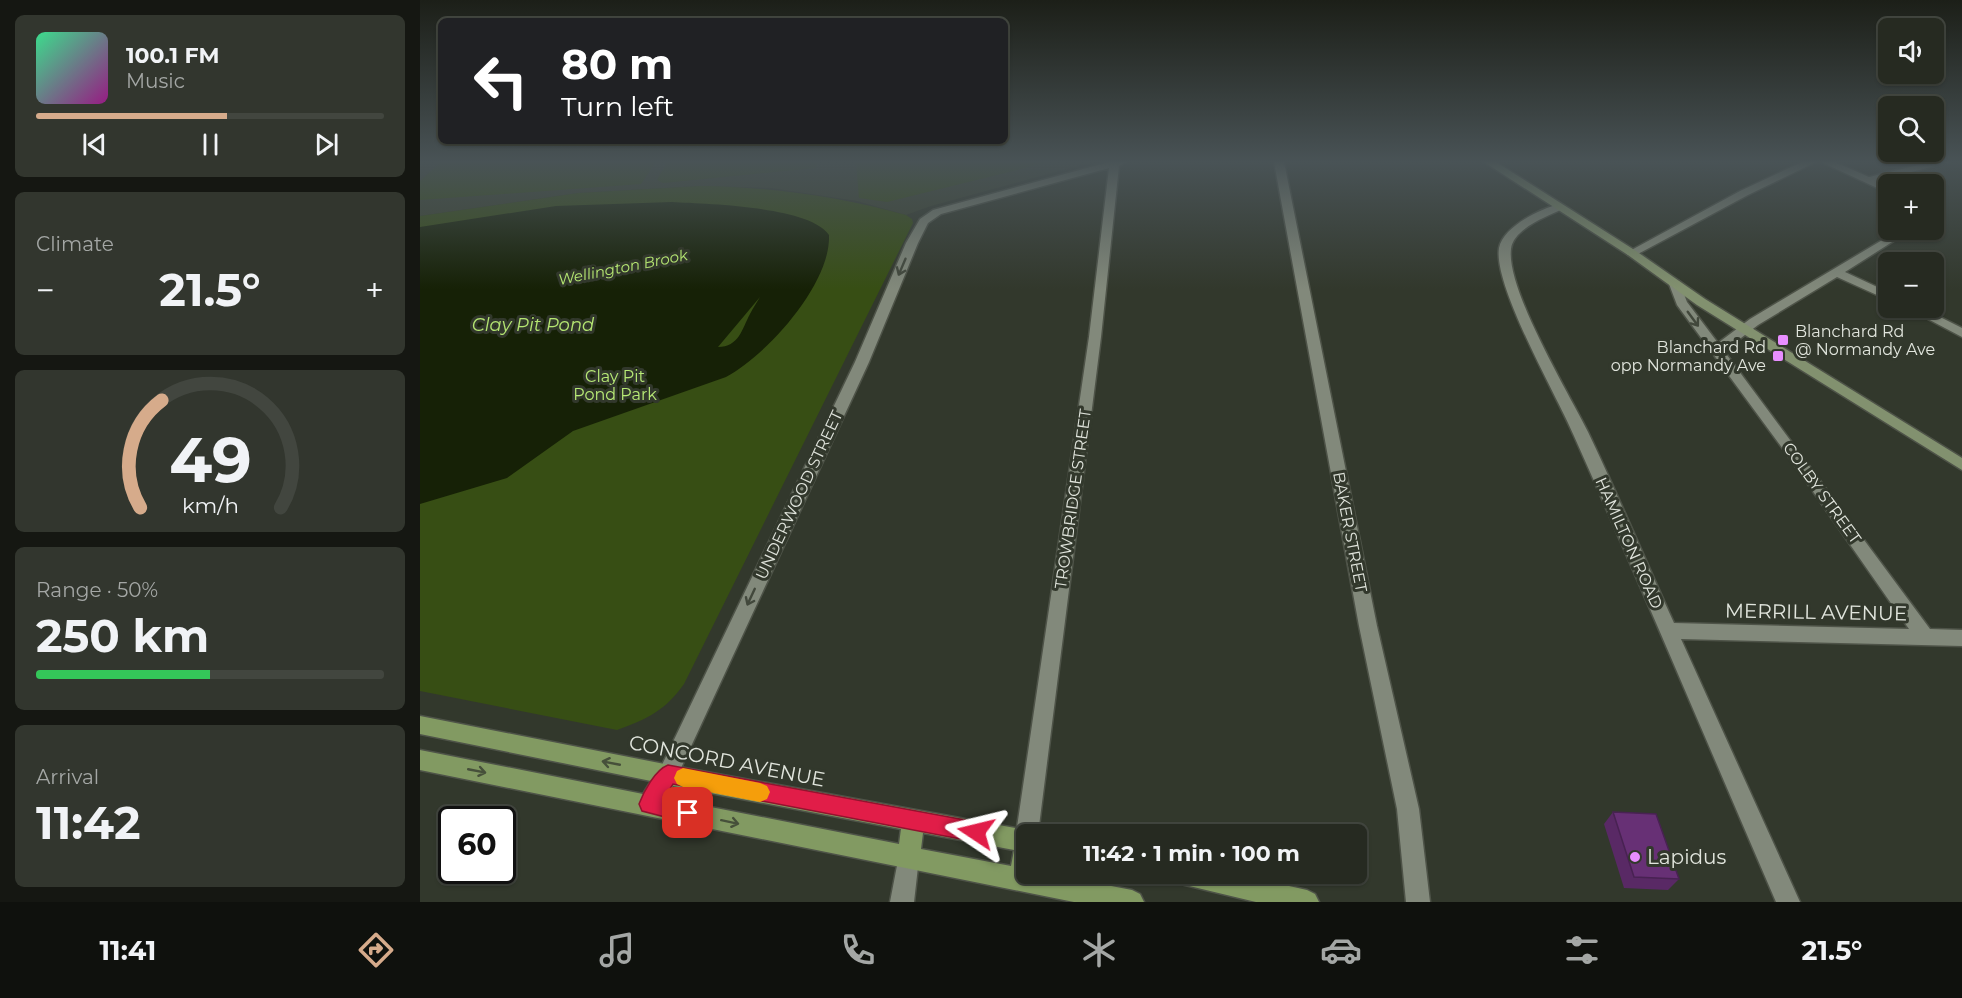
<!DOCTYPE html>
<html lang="en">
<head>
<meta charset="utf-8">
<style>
	body { margin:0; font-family:Montserrat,sans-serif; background:#32362e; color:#f1f3f6; height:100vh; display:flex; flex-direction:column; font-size:22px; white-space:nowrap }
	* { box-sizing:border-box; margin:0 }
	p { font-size:20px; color:#a4a7a5 }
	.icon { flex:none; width:33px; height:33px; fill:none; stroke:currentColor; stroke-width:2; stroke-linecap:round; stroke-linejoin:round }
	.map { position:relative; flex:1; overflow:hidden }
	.sheet { display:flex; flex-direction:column; gap:15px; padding:15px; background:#151712; width:420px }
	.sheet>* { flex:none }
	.banner { position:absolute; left:18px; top:18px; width:570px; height:126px; border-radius:9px; box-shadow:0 2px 4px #0004,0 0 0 2px #42463f; background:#202124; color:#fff; overflow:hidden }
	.buttons { position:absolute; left:1458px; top:18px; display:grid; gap:12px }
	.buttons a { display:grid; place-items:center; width:66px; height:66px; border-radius:9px; background:#262a21; box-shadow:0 2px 4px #0004,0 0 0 2px #42463f; font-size:30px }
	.speed { position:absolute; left:18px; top:806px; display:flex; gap:12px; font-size:30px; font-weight:700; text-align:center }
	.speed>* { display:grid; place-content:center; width:78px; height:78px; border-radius:50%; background:#262a21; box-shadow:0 2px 4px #0004,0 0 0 2px #42463f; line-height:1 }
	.speed .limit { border:3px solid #111; border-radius:9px; background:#fff; color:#111 }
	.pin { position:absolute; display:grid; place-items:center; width:51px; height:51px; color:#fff; margin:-26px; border-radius:12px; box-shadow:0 3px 9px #0006 }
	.me { position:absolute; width:66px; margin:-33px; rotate:280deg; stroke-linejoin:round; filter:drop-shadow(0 0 4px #0008) }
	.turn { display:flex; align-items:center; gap:21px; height:126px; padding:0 24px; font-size:27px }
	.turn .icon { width:78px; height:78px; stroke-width:2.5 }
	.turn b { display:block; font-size:42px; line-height:51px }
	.big { font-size:45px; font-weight:700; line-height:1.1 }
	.sheet .tile { flex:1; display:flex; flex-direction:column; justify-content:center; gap:9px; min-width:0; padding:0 21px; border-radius:9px; background:#32362e }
	.sheet .dial { align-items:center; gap:0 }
	.dial svg { height:156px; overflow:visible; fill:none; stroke:#42463f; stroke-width:7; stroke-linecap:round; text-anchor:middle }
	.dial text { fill:#f1f3f6; stroke:none }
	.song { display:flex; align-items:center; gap:18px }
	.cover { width:72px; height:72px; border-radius:9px; background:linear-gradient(135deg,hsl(150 70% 55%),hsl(310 70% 35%)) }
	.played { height:6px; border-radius:3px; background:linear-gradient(90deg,#d6ab8b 55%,#42463f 55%) }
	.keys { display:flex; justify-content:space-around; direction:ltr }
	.heat { display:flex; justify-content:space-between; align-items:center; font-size:33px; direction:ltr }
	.charge { height:9px; border-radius:4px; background:linear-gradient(90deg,#34c759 50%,#42463f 0) }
	.trip { position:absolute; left:596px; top:824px; width:351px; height:60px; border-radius:9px; background:#262a21; box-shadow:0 2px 4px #0004,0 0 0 2px #42463f; font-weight:700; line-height:60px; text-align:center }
	.dock { display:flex; height:96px; justify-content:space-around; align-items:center; background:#0f110d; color:#a4a7a5 }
	.dock .icon { width:42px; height:42px }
	.dock .current { color:#d6ab8b }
	.dock b { font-size:27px; color:#f1f3f6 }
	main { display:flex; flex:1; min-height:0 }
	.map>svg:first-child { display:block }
	.built { fill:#3b4330 }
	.green { fill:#374e14 }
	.water { fill:#162106; fill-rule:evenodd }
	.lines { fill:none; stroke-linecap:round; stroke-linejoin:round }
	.street-casing { stroke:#4e5348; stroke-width:3 }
	.secondary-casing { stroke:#4e5348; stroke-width:3 }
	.primary-casing { stroke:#4e5348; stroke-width:3 }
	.street { fill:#82897b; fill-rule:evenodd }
	.secondary { fill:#82916f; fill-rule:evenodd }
	.primary { fill:#829a62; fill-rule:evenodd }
	.wall { fill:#592965 }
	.building { fill:#673075; stroke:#482252; stroke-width:1.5 }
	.oneway { stroke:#42483c }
	.oneway2 { stroke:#46503a }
	.route { fill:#e11d48; stroke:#92132f; stroke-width:1.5 }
	.slow { fill:#f59e0b }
	.poi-dot { fill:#e88eff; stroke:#32382c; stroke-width:2 }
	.labels { text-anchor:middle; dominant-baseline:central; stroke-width:6; stroke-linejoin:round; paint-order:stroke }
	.far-water-label { font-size:15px; font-style:italic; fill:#b5e672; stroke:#32382c }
	.poi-label { font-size:16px; fill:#e1e5dd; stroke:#32382c; text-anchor:start }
	.park-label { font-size:16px; fill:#b8ea76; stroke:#32382c }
	.street-label { font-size:16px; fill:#e1e5dd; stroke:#32382c }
	.water-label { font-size:18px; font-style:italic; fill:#b5e672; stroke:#32382c }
	.near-street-label { font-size:20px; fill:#e1e5dd; stroke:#32382c }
	.near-poi-label { font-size:20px; fill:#e1e5dd; stroke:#32382c; text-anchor:start }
</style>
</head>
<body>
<main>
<section class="sheet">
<div class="tile">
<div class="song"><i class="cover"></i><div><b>100.1 FM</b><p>Music</p></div></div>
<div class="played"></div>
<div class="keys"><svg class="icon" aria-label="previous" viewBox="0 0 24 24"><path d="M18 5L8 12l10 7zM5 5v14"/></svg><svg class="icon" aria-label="pause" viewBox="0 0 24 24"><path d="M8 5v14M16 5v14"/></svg><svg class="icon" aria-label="next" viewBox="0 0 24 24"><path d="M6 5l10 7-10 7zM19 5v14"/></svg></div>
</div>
<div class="tile"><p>Climate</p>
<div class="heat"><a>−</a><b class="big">21.5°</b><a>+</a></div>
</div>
<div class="tile dial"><svg viewBox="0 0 100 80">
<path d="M14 69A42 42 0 1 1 86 69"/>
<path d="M14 69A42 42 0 0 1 25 14" stroke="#d6ab8b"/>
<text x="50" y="56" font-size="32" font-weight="700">49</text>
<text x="50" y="72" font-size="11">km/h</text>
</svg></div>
<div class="tile"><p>Range · 50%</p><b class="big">250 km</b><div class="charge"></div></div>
<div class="tile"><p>Arrival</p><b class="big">11:42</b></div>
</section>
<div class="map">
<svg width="1542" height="902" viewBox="0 0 1542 902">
	<rect width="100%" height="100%" fill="#32382c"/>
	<path class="built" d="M 0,162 L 672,162 L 511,206 L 486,215 L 437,201 L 351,188 L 280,186 L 158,193 L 0,216 Z"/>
	<path class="green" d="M 21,162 L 236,162 L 221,184 L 0,200 L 0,181 Z
		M 247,162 L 398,162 L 396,168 L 243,183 L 237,180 Z
		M 436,162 L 629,162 L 467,202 L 439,198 Z
		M 280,186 C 351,187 417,196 486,215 L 492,219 L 493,223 L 264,684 C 245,711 227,719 197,730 L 0,691 L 0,216 L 158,193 Z"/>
	<path class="water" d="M 252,202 C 287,204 390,206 409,235 C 411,284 347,355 306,377 L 153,431 L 87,478 L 0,504 L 0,227 L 136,206 ZM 340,297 C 337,302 333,308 330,314 C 322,329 319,347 298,347 Z"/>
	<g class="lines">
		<g class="street-casing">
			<path id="street" d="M 689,162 L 706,162 L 699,166 L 681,337 L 618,834 L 606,834 L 606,845 L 599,842 L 596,834 L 669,337 L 689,168 L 521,214 L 508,223 L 498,243 L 449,362 L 255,781 L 248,784 L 241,781 L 237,774 L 241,767 L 435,362 L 486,243 L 500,219 L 513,210 Z
				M 854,162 L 864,162 L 957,626 L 999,809 L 1010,902 L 986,902 L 977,809 L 939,626 Z
				M 1382,162 L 1396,162 L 1328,195 L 1216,255 L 1208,255 L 1206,253 L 1320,191 Z
				M 1401,162 L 1415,162 L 1449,177 L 1511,162 L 1530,162 L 1457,181 L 1468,186 L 1468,193 Z
				M 1139,204 L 1144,207 L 1143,209 C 1127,216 1093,229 1091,249 C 1086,289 1148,392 1168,432 C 1198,495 1225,560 1254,623 L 1489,629 L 1371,460 L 1257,305 L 1249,284 L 1251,281 L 1259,281 L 1267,302 L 1298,343 L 1330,319 L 1479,230 L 1491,230 L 1425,272 L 1468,292 L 1468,300 L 1417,277 L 1338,325 L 1304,351 L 1510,629 L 1542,630 L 1542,646 L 1261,639 L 1380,902 L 1356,902 C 1289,747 1223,590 1154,436 C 1137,396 1073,286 1079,248 C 1083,227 1120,209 1139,204 Z
				M 1487,308 L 1502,308 L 1542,328 L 1542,337 Z
				M 488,847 L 496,850 L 499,858 L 494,902 L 470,902 L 480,850 Z"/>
		</g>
		<g class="secondary-casing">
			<path id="secondary" d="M 1064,162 L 1076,162 L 1216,251 L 1285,299 L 1542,458 L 1542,470 L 1277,305 L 1208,255 Z"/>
		</g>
		<g class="primary-casing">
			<path id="primary" d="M 0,716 L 270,769 L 606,830 L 614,834 L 606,834 L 606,873 L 624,873 L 712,890 L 720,894 L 724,902 L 654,902 L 0,770 L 0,750 L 223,794 L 231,781 L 0,734 ZM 253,786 L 481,829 L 479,844 L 245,798 ZM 503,833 L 594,850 L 591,866 L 501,849 Z
				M 750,873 L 811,873 L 887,890 L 895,894 L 899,902 L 836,902 L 761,884 L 753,881 Z"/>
		</g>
		<use href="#street" class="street"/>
		<use href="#secondary" class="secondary"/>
		<use href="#primary" class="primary"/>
	</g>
	<path class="wall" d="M 1193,812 L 1259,879 L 1248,890 L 1204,888 L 1184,824 Z"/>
	<path class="building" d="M 1193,812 L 1236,814 L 1259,879 L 1214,877 Z"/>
	<defs><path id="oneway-shaft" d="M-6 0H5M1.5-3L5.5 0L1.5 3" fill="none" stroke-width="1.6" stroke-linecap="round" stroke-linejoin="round" transform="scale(1.5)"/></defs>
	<g class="oneway">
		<use href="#oneway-shaft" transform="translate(482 267) rotate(113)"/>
		<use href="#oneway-shaft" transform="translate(1273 319) rotate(54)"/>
		<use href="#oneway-shaft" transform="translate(331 597) rotate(115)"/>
	</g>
	<g class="oneway2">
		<use href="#oneway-shaft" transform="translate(191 763) rotate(-169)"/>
		<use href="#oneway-shaft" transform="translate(57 771) rotate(11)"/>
		<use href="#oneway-shaft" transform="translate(310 822) rotate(12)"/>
	</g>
	<linearGradient id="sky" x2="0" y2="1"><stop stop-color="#1c1f18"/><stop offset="0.56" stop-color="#495356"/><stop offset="1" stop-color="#495356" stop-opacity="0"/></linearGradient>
	<rect width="1542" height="289" fill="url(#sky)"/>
	<path class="route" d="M 248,765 L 556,822 L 563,825 L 566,832 L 563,839 L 556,842 L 253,784 L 244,798 L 275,806 L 278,813 L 275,820 L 268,823 L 222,811 L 219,804 C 224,791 235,770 248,765 Z"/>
	<path class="slow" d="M 263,768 L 340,783 L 347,786 L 350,792 L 347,799 L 340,802 L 263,787 L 257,784 L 254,778 L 257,771 Z"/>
	<g class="poi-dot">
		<rect x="1357" y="334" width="12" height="12" rx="3"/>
		<rect x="1352" y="350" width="12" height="12" rx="3"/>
		<circle cx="1215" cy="857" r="6"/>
	</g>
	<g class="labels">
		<g class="far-water-label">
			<text transform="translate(203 267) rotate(-11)">Wellington Brook</text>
		</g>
		<g class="poi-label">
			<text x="1375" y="331">Blanchard Rd<tspan x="1375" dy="18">@ Normandy Ave</tspan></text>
			<text x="1346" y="347" text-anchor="end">Blanchard Rd<tspan x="1346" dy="18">opp Normandy Ave</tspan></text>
		</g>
		<g class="park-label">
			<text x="195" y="376">Clay Pit<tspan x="195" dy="18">Pond Park</tspan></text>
		</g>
		<g class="street-label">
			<text transform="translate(1402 493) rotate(54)">COLBY STREET</text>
			<text transform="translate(379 495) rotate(-65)">UNDERWOOD STREET</text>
			<text transform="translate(653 499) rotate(-82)">TROWBRIDGE STREET</text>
			<text transform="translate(930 532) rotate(79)">BAKER STREET</text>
			<text transform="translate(1209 543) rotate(66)">HAMILTON ROAD</text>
		</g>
		<g class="water-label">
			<text x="113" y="325">Clay Pit Pond</text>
		</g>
		<g class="near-street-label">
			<text transform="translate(1396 612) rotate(1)">MERRILL AVENUE</text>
			<text transform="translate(307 761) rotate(11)">CONCORD AVENUE</text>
		</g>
		<g class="near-poi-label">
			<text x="1227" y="857">Lapidus</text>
		</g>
	</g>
</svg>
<div class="buttons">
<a><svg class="icon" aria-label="sound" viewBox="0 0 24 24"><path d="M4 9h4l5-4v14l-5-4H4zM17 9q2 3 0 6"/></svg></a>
<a><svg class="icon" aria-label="search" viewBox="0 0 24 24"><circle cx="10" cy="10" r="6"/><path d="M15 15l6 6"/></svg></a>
<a>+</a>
<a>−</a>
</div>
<div class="speed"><div class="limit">60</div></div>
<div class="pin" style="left:268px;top:813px;background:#d93025"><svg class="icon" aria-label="arrive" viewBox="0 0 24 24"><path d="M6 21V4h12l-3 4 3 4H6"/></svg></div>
<svg class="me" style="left:556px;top:832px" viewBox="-20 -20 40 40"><path d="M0-17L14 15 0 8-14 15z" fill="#e11d48" stroke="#fff" stroke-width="4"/></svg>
<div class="trip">11:42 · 1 min · 100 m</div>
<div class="banner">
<div class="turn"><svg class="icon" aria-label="left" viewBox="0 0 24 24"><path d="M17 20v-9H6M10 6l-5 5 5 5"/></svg><div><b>80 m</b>Turn left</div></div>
</div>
</div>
</main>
<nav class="dock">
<b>11:41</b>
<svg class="icon current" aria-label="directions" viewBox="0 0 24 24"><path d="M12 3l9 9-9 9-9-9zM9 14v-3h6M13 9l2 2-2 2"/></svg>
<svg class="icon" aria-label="music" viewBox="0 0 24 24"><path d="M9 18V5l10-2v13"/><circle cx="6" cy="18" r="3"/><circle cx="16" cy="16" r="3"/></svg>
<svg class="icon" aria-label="phone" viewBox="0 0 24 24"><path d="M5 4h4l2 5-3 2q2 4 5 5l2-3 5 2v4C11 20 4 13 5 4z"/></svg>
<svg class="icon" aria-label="climate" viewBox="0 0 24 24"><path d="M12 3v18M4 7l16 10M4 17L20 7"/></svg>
<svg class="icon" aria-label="car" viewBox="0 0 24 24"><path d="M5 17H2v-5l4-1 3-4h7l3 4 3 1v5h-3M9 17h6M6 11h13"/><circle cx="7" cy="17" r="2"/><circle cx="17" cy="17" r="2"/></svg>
<svg class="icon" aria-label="filters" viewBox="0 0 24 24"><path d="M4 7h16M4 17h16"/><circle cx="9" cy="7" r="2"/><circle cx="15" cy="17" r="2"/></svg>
<b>21.5°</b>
</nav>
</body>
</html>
